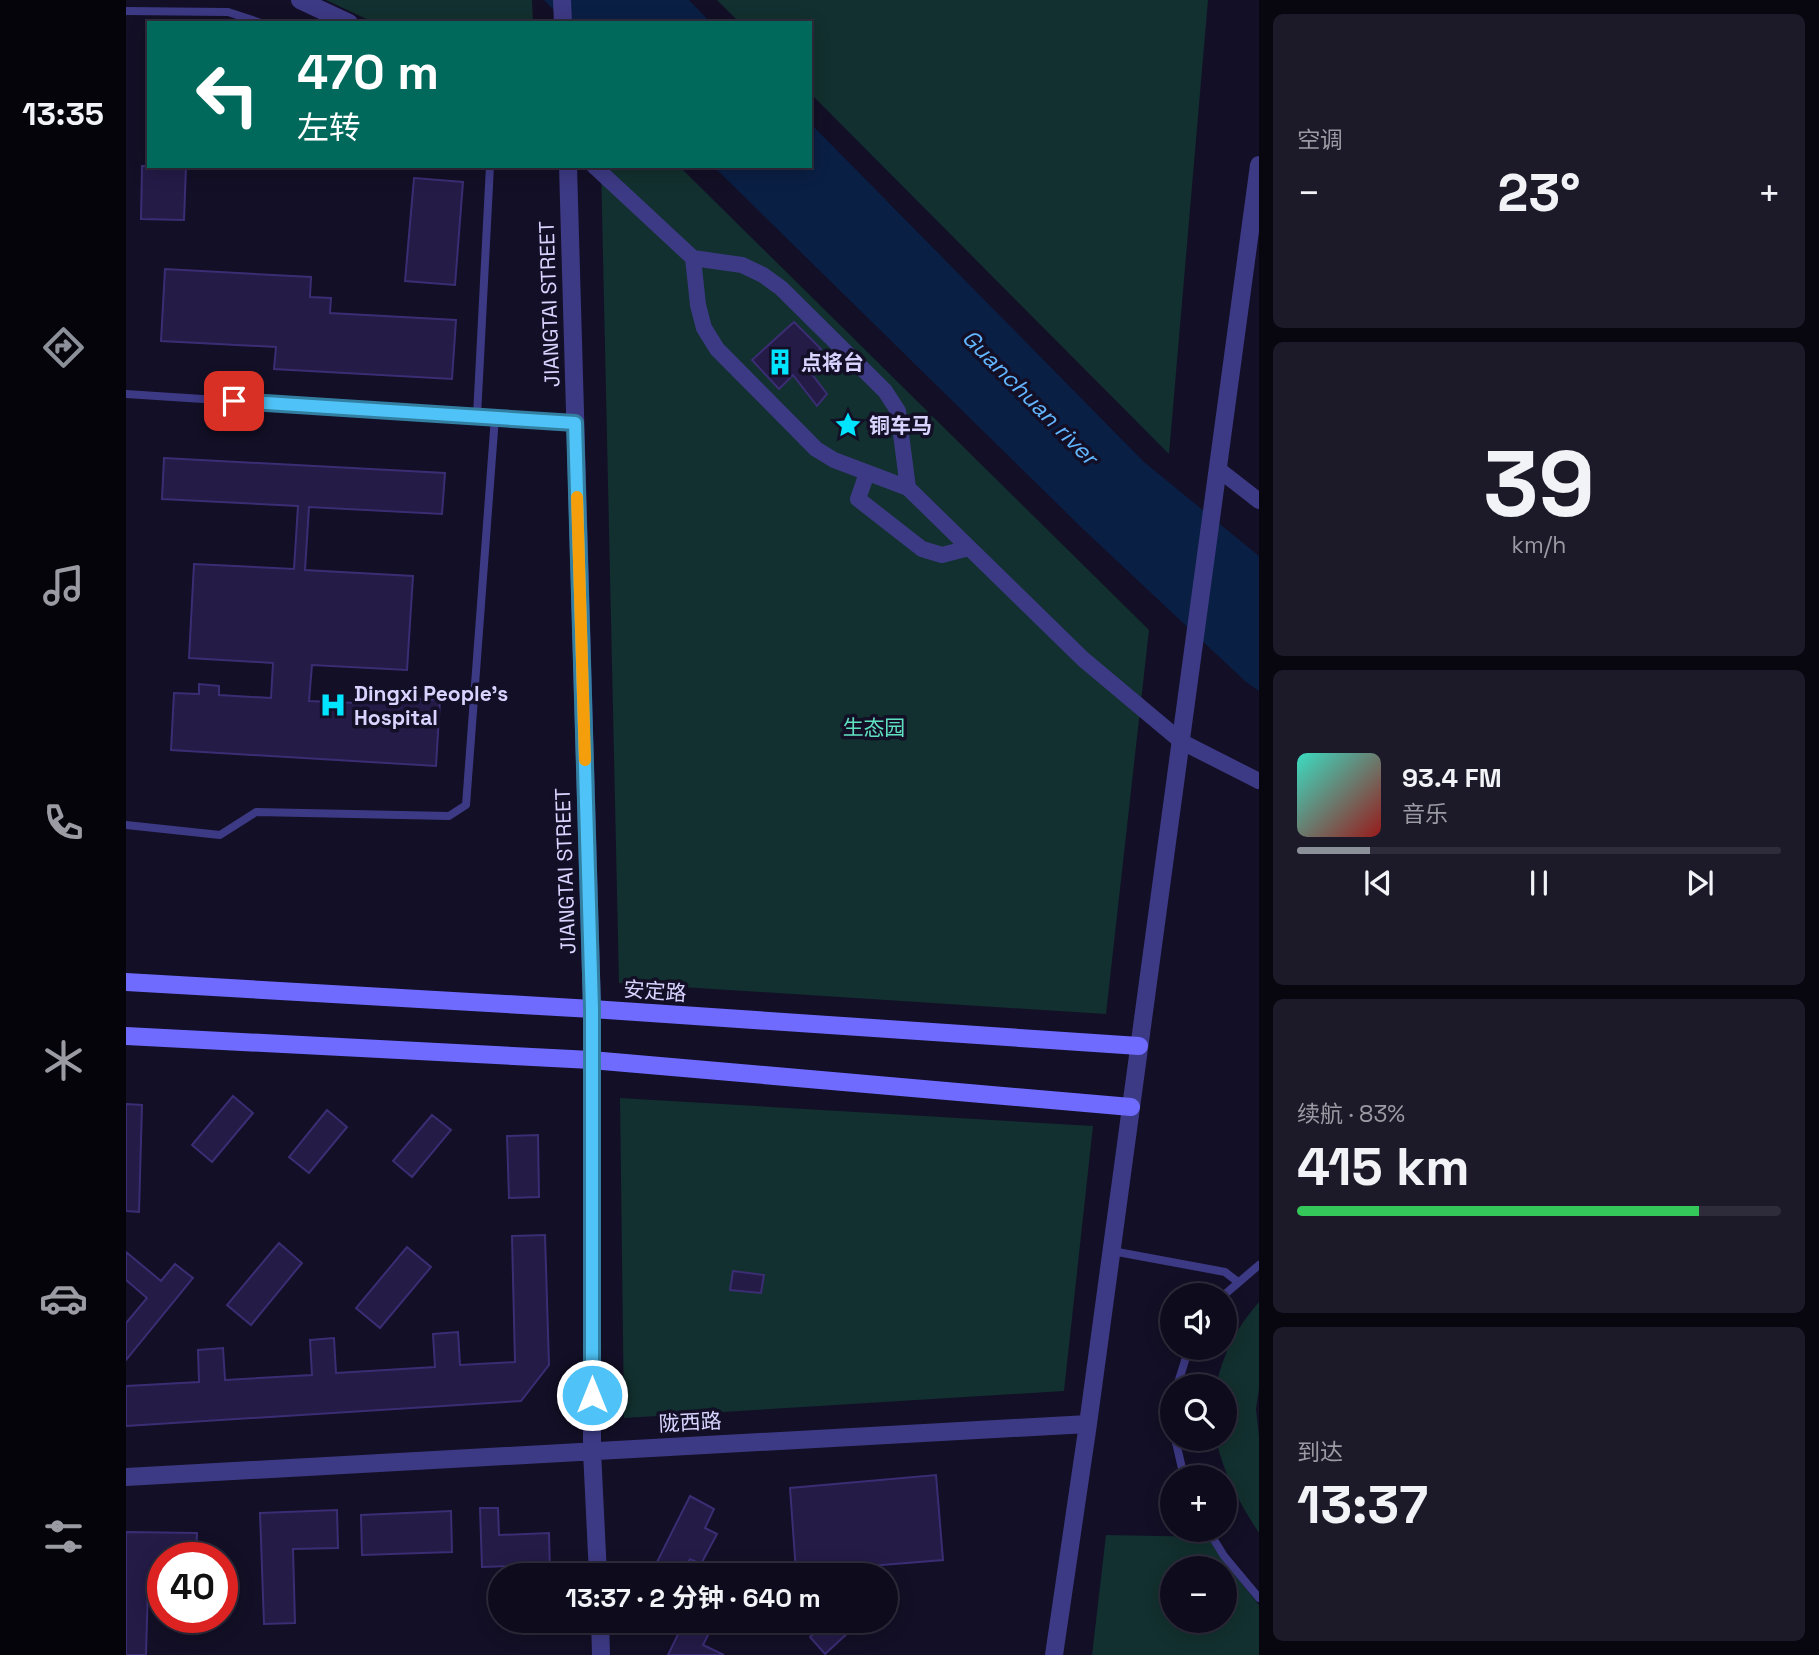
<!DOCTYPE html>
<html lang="zh">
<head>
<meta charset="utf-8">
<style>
	body { margin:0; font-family:"Space Grotesk","Noto Sans SC",sans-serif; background:#1c1929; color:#f1f3f6; height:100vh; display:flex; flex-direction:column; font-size:26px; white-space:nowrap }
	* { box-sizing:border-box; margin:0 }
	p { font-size:23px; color:#9b9ba3 }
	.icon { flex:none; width:38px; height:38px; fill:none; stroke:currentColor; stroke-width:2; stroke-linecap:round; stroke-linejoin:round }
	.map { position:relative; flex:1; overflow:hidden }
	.details { display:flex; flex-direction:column; gap:14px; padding:14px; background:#08060f; width:560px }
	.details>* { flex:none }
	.top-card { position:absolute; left:21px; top:21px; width:665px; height:147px; border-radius:0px; box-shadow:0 4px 18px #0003,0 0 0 2px #2e2b3b; background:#00695c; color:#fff; overflow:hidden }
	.buttons { position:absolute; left:1034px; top:1283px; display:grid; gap:14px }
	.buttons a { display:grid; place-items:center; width:77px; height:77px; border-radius:50%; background:#0e0b1c; box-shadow:0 4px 18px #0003,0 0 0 2px #2e2b3b; font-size:35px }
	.speed { position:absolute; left:21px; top:1542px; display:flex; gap:14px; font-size:35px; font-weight:700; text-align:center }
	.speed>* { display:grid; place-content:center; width:91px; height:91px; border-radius:50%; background:#0e0b1c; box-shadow:0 4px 18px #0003,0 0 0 2px #2e2b3b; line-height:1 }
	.speed .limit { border:10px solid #d22; background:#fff; color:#111 }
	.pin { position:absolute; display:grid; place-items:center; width:60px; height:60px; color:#fff; margin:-30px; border-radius:14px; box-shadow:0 4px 10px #0006 }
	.me { position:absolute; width:77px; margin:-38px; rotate:0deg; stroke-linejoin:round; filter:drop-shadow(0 0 5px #0008) }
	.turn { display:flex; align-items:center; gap:24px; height:147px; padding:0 35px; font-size:32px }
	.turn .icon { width:91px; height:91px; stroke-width:2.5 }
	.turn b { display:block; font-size:49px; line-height:60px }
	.big { font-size:52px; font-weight:700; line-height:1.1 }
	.details .widget { flex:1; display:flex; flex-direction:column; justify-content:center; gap:10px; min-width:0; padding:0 24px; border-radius:10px; background:#1c1929 }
	.details .dial { align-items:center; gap:0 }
	.dial b { font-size:91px; line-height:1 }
	.song { display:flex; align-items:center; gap:21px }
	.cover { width:84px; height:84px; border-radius:10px; background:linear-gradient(135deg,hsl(170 70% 55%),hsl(0 70% 35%)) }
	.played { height:7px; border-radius:4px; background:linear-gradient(90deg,#8c9099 15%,#2e2b3b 15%) }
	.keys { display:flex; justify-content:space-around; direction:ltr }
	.heat { display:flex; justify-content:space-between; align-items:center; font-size:38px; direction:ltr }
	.charge { height:10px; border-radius:5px; background:linear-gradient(90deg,#34c759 83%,#2e2b3b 0) }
	.trip { position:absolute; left:362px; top:1563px; width:410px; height:70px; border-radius:35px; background:#0e0b1c; box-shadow:0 4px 18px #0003,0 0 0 2px #2e2b3b; font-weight:700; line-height:70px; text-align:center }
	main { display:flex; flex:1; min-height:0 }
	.menu { display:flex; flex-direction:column; width:126px; justify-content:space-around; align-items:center; background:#06040b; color:#9b9ba3 }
	.menu .icon { width:49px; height:49px }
	.menu .current { color:#8c9099 }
	.menu b { font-size:32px; color:#f1f3f6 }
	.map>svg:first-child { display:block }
	.green { fill:#12302f; fill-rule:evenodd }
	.water { fill:#0a1f44 }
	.building { fill:#241b47; stroke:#3b2d73; stroke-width:2 }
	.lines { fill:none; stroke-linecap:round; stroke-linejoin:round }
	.service { stroke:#3d3a85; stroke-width:8 }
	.minor { stroke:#3d3a85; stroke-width:16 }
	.tertiary { stroke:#3d3a85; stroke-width:18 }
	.secondary { stroke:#6f6bff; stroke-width:18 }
	.route-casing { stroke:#337fa1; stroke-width:18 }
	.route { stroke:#4fc3f7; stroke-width:12 }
	.slow { stroke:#f59e0b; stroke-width:12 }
	.labels { text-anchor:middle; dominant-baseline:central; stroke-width:7; stroke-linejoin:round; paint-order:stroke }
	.street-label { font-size:21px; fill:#d9d4ff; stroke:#130f26 }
	.poi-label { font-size:21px; font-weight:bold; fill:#d9d4ff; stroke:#130f26; text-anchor:start }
	.park-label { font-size:21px; fill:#5fe0c0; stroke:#130f26 }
	.water-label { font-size:23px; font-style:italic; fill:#62b6ff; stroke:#130f26 }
</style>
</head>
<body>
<main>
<nav class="menu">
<b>13:35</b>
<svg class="icon current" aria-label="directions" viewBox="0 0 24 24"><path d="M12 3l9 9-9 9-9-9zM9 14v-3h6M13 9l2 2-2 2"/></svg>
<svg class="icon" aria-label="music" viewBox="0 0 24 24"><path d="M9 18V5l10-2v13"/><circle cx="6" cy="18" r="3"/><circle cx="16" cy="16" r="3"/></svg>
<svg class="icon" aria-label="phone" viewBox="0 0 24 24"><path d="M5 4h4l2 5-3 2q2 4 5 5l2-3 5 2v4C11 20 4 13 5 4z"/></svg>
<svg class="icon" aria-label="climate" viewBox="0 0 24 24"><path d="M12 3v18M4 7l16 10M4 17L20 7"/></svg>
<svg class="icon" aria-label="car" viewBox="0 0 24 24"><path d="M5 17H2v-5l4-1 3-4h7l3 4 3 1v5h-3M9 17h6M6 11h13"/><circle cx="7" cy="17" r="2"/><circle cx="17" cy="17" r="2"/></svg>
<svg class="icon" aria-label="filters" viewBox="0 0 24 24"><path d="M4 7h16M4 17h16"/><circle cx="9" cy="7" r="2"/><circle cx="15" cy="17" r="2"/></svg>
</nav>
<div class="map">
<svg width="1133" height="1655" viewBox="0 0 1133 1655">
	<rect width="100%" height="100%" fill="#130f26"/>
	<path class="green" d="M 200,0 L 406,0 L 407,23 L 249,23 Z
		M 591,0 L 1082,0 L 1043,454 L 684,93 L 684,23 L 614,23 Z
		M 475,166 L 553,166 L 1023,630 L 980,1014 L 493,983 Z
		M 494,1098 L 967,1126 L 938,1391 L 498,1418 Z
		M 1133,1302 L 1133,1389 L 1130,1409 L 1133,1436 L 1133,1533 C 1114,1504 1097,1473 1090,1439 L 1099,1438 L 1099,1386 L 1090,1386 C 1097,1353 1111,1327 1133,1302 Z
		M 980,1535 L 1086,1537 L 1105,1570 L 1133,1605 L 1133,1655 L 966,1655 ZM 1046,1568 L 1099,1568 L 1099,1620 L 1046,1620 Z"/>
	<path class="water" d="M 418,0 L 563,0 L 585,23 L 441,23 Z
		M 684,123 L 1018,462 L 1133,556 L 1133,691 L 1120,682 L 957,529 L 587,166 L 684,166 Z"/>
	<path class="building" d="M 16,166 L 60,166 L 58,220 L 15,219 Z
		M 288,178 L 337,182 L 329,285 L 279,281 Z
		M 39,269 L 185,277 L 184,297 L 205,298 L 204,313 L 330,320 L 326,379 L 148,369 L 150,347 L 35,341 Z
		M 668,322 L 695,349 L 678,364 L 701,394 L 691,406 L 667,375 L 653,389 L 626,360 Z
		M 38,458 L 319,473 L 316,514 L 183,507 L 179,570 L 287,576 L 281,670 L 186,665 L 183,701 L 231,703 L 231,695 L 314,700 L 310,766 L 45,750 L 48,693 L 73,694 L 73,684 L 93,686 L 93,695 L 145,698 L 147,663 L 63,658 L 68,564 L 168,569 L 172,506 L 36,499 Z
		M 107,1096 L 127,1113 L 86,1162 L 66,1145 Z
		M 0,1104 L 16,1105 L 13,1212 L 0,1211 Z
		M 201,1110 L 221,1127 L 183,1173 L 163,1157 Z
		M 306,1115 L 325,1130 L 286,1177 L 267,1161 Z
		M 412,1135 L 413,1197 L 383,1198 L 381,1136 Z
		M 419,1235 L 423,1365 L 395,1401 L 0,1426 L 0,1386 L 73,1382 L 72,1350 L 97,1348 L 99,1380 L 186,1375 L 184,1340 L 208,1338 L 210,1373 L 309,1367 L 307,1334 L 332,1332 L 334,1365 L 389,1362 L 386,1236 Z
		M 153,1243 L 176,1263 L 125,1325 L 101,1305 Z
		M 281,1247 L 305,1267 L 254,1328 L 230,1308 Z
		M 0,1252 L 35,1281 L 49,1264 L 67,1278 L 0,1360 L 0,1323 L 21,1298 L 0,1280 Z
		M 607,1271 L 638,1275 L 635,1293 L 604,1290 Z
		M 810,1475 L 817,1560 L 670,1572 L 664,1488 Z
		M 564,1496 L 588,1509 L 579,1528 L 591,1534 L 575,1564 L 564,1559 L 555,1575 L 536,1575 L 527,1570 Z
		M 354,1508 L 372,1508 L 373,1535 L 423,1533 L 424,1575 L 388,1575 L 387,1566 L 356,1567 Z
		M 211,1510 L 212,1548 L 167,1549 L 169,1623 L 138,1624 L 134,1513 Z
		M 325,1511 L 326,1552 L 236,1555 L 235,1515 Z
		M 0,1532 L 71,1533 L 70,1558 L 37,1558 L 37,1585 L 22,1585 L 20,1655 L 0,1655 Z
		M 389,1620 L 422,1620 L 422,1630 L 389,1631 Z
		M 559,1620 L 577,1620 L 587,1625 L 577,1645 L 598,1655 L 542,1655 Z
		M 703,1620 L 736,1620 L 699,1654 L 684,1637 Z"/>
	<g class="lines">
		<path class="service" d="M 0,11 L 102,12 L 135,23
			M 0,394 L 449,423
			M 351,416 L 364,166
			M 0,825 L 94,835 L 130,812 L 323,816 L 340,805 L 369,417
			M 986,1251 L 1099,1272 L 1112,1282
			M 1098,1295 L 1133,1265
			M 1051,1386 L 1063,1348
			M 1049,1438 L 1058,1477
			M 1082,1530 L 1098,1556 L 1133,1598"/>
		<path class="minor" d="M 468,166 L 567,258 L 616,265 L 637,275 L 655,288 L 759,391 L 772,411 L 782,488
			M 567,258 L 572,305 L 578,328 L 591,349 L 690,449 L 708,460 L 782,488 L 957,659 L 1056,742 L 1133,781
			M 1092,469 L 1133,501
			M 741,473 L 732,499 L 796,549 L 816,555 L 843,548"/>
		<path class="tertiary" d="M 174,0 L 223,23
			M 436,0 L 437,23
			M 442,166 L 466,1009 L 466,1451 L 472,1575
			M 0,1477 L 962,1424
			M 474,1620 L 475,1655
			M 928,1655 L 962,1424 L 1133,165"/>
		<path class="secondary" d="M 0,982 L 466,1009 L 1013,1046
			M 0,1036 L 465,1060 L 1005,1107"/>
	</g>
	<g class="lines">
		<g class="route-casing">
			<path id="route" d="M 108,401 L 449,423 L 466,1009 L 466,1395"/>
		</g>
		<use href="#route" class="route"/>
		<path class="slow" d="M 451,497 L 459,760"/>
	</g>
	<defs>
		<g id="building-bare" transform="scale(2.1)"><path d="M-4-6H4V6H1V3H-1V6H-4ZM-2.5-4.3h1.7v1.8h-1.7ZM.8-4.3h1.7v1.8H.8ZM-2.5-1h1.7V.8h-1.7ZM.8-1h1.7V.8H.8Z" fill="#00e5ff" stroke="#130f26" stroke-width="2.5" paint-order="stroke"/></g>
		<g id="sight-bare" transform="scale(2.1)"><path d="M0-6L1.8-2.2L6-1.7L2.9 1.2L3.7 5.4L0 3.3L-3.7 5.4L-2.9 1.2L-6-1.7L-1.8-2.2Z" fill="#00e5ff" stroke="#130f26" stroke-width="2.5" paint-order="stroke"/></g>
		<g id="hospital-bare" transform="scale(2.1)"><path d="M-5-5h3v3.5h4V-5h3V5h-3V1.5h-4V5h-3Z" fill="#00e5ff" stroke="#130f26" stroke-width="2.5" paint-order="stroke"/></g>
	</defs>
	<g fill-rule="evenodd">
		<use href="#building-bare" x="654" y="362"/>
		<use href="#sight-bare" x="722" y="425"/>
		<use href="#hospital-bare" x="207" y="705"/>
	</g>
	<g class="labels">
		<g class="street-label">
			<text transform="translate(423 304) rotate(-92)">JIANGTAI STREET</text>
			<text transform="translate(439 871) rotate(-92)">JIANGTAI STREET</text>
			<text transform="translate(529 991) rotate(4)">安定路</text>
			<text transform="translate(564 1422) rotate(-3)">陇西路</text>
		</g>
		<g class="poi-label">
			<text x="675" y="362">点将台</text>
			<text x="743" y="425">铜车马</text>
			<text x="228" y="693">Dingxi People's<tspan x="228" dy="24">Hospital</tspan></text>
		</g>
		<g class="park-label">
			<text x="748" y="727">生态园</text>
		</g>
		<g class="water-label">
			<text transform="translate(904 397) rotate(45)">Guanchuan river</text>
		</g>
	</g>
</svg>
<div class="buttons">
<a><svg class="icon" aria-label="sound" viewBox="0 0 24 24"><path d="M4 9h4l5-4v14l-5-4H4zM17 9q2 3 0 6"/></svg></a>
<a><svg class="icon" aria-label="search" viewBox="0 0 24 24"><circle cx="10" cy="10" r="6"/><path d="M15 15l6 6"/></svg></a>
<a>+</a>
<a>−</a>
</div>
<div class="speed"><div class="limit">40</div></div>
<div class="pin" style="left:108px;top:401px;background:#d93025"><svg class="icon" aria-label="arrive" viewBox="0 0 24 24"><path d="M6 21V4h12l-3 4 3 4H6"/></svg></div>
<svg class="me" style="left:466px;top:1395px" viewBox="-20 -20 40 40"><circle r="17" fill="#4fc3f7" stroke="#fff" stroke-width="3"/><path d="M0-11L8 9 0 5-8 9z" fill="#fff"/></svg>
<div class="trip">13:37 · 2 分钟 · 640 m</div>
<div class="top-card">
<div class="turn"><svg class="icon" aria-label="left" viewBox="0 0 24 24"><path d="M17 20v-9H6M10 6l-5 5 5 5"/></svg><div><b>470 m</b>左转</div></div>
</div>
</div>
<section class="details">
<div class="widget"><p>空调</p>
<div class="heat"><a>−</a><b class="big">23°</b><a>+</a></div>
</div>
<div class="widget dial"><b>39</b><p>km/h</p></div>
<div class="widget">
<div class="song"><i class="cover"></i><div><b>93.4 FM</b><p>音乐</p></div></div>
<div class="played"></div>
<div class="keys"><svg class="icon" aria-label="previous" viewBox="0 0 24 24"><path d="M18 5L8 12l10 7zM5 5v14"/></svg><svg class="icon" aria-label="pause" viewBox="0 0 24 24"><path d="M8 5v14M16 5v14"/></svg><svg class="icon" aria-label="next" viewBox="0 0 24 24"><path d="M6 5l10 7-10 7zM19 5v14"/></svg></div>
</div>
<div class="widget"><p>续航 · 83%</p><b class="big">415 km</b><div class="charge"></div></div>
<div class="widget"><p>到达</p><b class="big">13:37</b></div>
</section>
</main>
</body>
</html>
